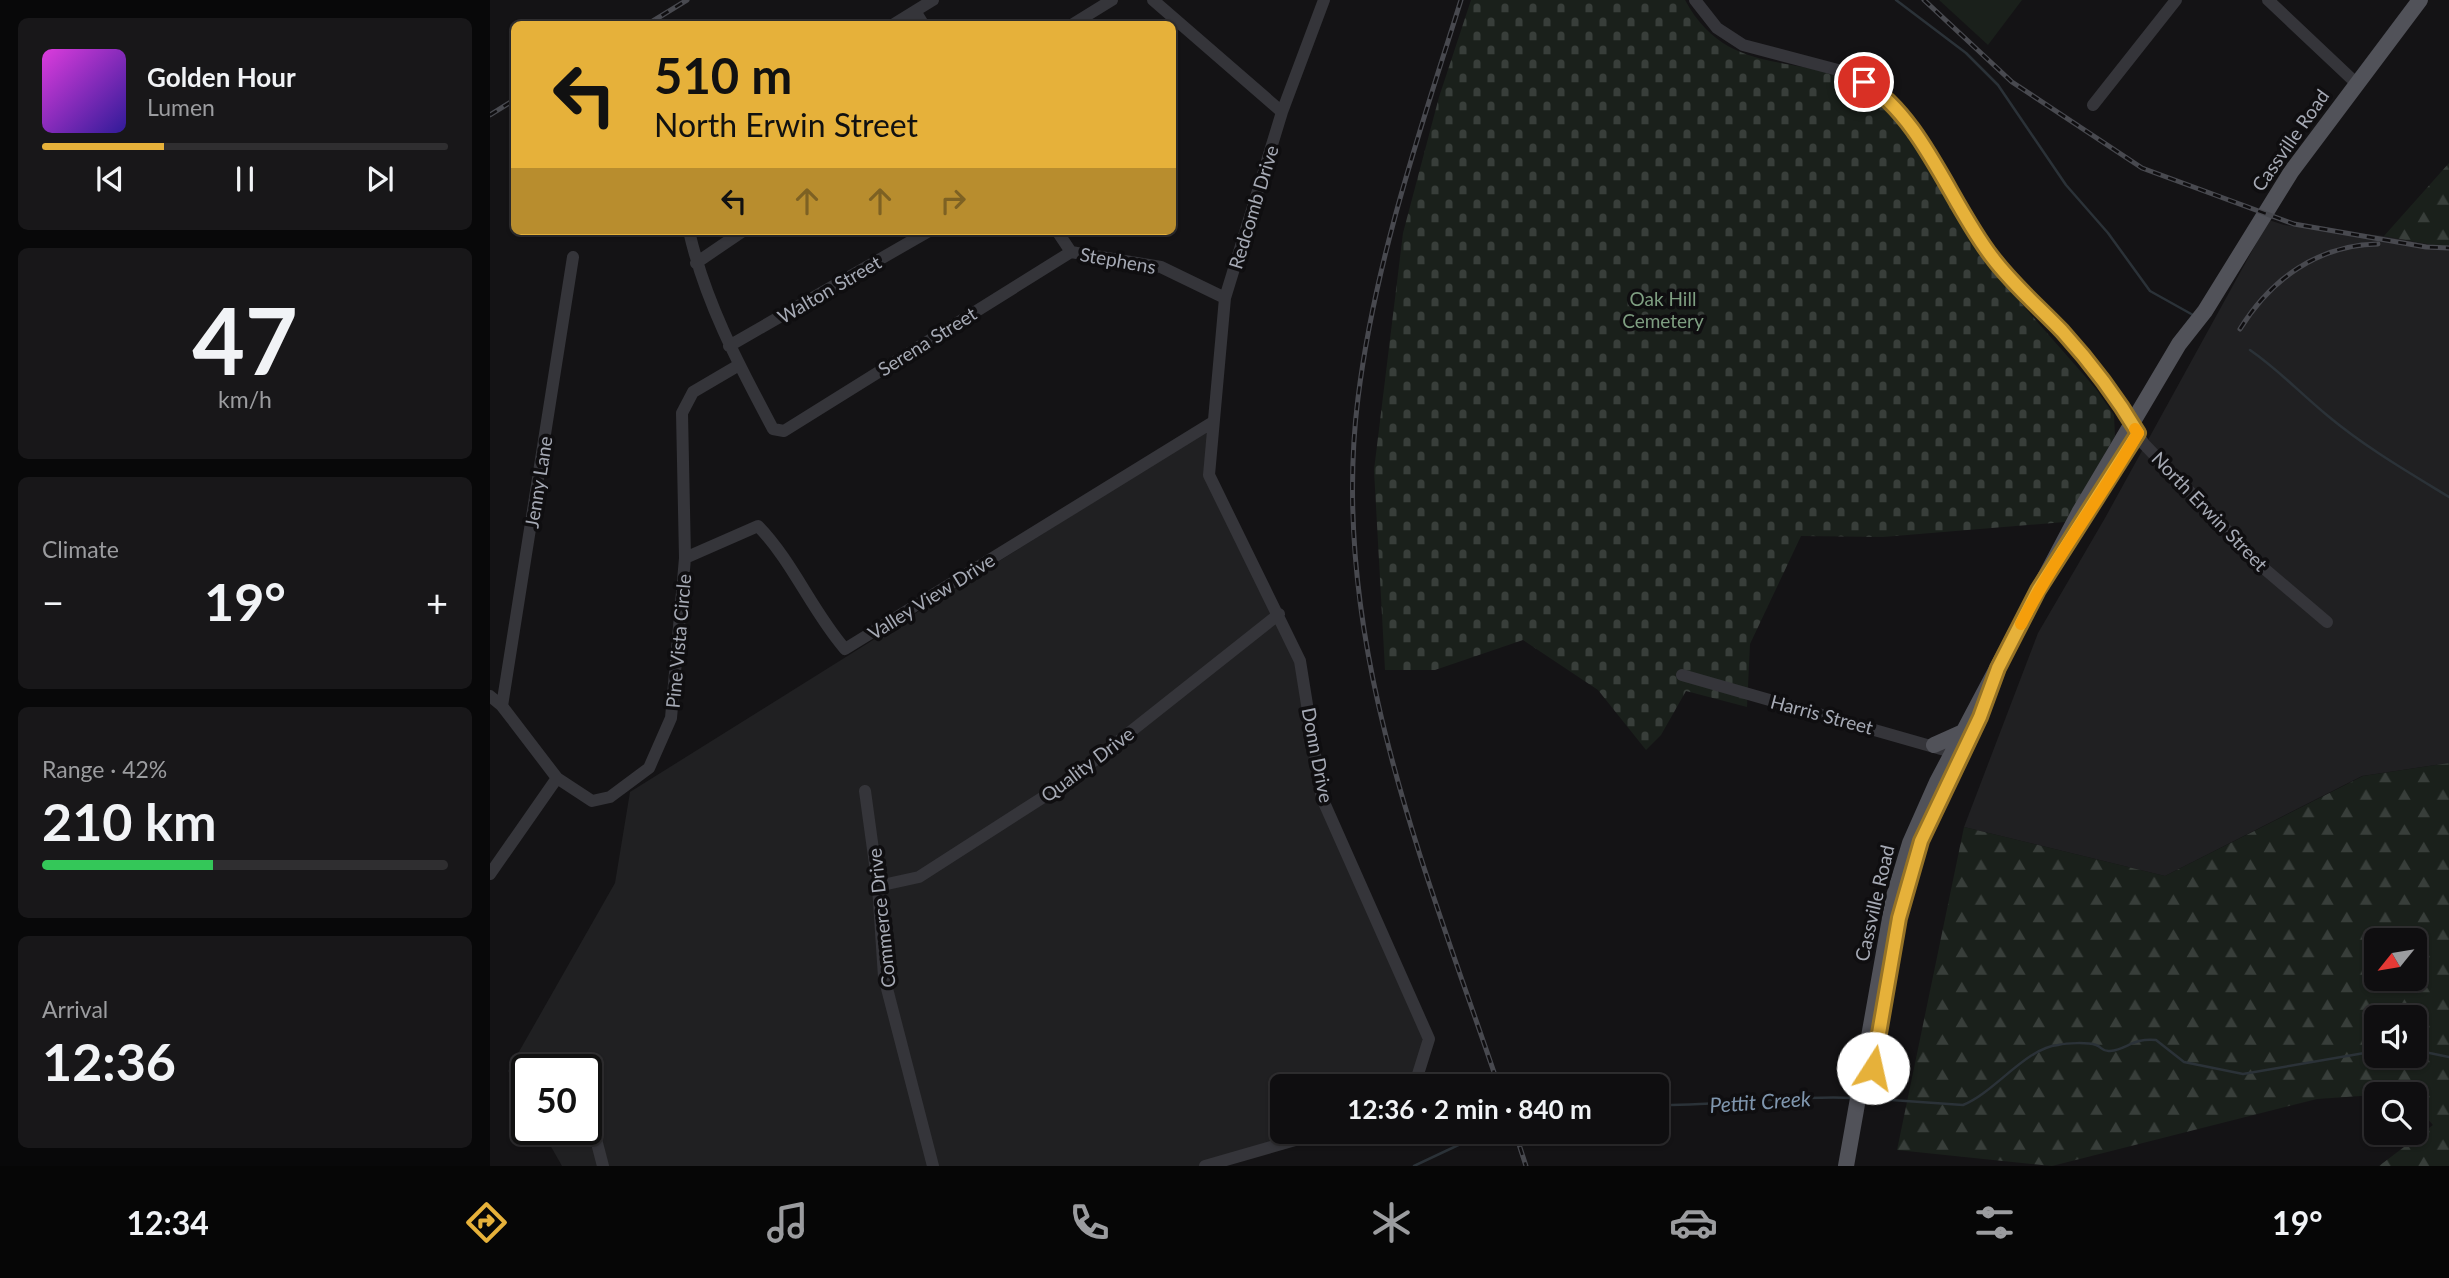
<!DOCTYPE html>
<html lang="en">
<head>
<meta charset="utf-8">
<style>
	body { margin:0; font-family:Lato,sans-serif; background:#181719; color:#f1f3f6; height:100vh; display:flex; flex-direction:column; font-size:26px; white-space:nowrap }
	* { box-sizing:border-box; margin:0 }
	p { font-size:23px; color:#9b9c9f }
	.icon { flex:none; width:38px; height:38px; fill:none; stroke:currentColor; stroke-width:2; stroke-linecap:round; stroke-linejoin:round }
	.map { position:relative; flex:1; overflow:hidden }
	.side { display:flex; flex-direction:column; gap:18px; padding:18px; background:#080809; width:490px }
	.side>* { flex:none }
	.guide { position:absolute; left:21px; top:21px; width:665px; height:214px; border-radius:10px; box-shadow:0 2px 5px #0004,0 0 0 2px #2f2e30; background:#e6b13a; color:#111; overflow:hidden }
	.needle { width:46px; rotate:240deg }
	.fabs { position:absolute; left:1874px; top:928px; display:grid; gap:14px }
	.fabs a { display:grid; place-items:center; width:63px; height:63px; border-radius:10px; background:#0f0e10; box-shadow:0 2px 5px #0004,0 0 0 2px #2f2e30; font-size:35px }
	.speed { position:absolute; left:21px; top:1054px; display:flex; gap:14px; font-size:35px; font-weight:700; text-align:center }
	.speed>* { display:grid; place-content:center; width:91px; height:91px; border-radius:50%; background:#0f0e10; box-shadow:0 2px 5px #0004,0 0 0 2px #2f2e30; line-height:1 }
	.speed .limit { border:4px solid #111; border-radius:10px; background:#fff; color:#111 }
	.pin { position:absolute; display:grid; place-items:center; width:60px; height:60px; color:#fff; margin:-30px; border:4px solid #fff; border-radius:50%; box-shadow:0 2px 7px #0007 }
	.me { position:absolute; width:77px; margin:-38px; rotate:10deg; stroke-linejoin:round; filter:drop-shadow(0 0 5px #0008) }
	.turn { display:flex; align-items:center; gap:24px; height:147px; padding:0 28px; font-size:32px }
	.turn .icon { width:91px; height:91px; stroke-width:2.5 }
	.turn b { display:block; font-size:49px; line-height:60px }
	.lanes { display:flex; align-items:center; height:66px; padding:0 28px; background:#0003; justify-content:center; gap:35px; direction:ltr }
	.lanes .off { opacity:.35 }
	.big { font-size:52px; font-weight:700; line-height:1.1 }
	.side .widget { flex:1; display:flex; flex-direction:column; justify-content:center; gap:10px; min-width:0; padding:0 24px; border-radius:10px; background:#181719 }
	.side .dial { align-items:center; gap:0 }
	.dial b { font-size:91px; line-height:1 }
	.song { display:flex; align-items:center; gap:21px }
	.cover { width:84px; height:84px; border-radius:10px; background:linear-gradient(135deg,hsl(300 70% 55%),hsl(250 70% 35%)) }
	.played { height:7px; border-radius:4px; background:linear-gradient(90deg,#e6b13a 30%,#2f2e30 30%) }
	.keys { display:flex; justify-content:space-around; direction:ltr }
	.heat { display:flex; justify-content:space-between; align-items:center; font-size:38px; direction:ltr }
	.charge { height:10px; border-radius:5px; background:linear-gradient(90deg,#34c759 42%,#2f2e30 0) }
	.trip { position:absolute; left:780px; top:1074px; width:399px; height:70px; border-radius:10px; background:#0f0e10; box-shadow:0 2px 5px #0004,0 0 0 2px #2f2e30; font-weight:700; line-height:70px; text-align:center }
	.dock { display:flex; height:112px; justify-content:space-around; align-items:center; background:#060606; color:#9b9c9f }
	.dock .icon { width:49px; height:49px }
	.dock .active { color:#e6b13a }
	.dock b { font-size:32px; color:#f1f3f6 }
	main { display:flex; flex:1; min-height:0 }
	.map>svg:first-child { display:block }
	.built { fill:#202022 }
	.forest { fill:url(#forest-firs); fill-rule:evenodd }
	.cemetery { fill:url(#cemetery-stones) }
	.green { fill:#1a201b }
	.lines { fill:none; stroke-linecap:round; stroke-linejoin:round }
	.stream { stroke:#2b3238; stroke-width:2.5 }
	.minor { stroke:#35353a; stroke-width:12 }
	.major { stroke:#515259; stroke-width:16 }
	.rail-casing { stroke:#48494f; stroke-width:5 }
	.rail { stroke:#0f0e10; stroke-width:2.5; stroke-dasharray:8; stroke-linecap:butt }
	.route-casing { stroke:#967326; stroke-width:18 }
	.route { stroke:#e6b13a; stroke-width:12 }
	.slow { stroke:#f59e0b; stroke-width:12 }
	.labels { text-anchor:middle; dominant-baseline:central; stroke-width:7; stroke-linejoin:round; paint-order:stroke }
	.street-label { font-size:19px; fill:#a6aab5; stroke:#0f0e10 }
	.park-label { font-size:19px; fill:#7e9e81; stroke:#0f0e10 }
	.water-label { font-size:21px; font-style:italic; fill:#7f96ae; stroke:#0f0e10 }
</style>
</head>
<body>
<main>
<section class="side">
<div class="widget">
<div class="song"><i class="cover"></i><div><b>Golden Hour</b><p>Lumen</p></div></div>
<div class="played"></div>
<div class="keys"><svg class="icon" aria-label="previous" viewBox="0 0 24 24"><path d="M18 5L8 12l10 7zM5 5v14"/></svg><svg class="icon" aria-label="pause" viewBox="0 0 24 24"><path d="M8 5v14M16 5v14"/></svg><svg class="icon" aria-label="next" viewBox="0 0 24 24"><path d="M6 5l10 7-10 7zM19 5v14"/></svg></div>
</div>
<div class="widget dial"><b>47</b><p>km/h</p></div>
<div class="widget"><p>Climate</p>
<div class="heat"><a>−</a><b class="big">19°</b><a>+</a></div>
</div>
<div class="widget"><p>Range · 42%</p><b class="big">210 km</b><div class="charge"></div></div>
<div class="widget"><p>Arrival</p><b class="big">12:36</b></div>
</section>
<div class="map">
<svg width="1959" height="1166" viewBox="0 0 1959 1166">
	<defs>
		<pattern id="forest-firs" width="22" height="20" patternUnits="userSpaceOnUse" patternTransform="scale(1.75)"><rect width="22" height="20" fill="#1a201b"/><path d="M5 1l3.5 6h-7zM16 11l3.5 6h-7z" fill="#383e3a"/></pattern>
		<pattern id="cemetery-stones" width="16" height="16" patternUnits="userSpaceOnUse" patternTransform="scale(1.75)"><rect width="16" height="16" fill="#1a201b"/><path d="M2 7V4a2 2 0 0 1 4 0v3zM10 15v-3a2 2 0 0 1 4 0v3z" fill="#383e3a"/></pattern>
	</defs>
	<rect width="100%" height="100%" fill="#141315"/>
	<path class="built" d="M 1779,220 L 1794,225 L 1894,236 L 1959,248 L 1959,763 L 1872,776 L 1675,876 L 1474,827 L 1548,633 L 1615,518 Z
		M 722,428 L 720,470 L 810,661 L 832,798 L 939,1039 L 924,1087 L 793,1087 L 793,1132 L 833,1132 L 715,1166 L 72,1166 L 51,1129 L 96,1129 L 96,1069 L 37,1069 L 37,1104 L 18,1071 L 125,883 L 140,792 Z"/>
	<path class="forest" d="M 1959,163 L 1959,248 L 1894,236 Z
		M 1959,763 L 1959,1166 L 1889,1166 L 1943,1125 L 1925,1105 L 1925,1094 L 1914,1093 L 1827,1099 L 1562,1166 L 1407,1150 L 1474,827 L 1675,876 L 1873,776 ZM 1886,940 L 1925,940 L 1925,978 L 1886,978 ZM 1886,1017 L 1925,1017 L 1925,1055 L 1886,1055 Z"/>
	<path class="cemetery" d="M 981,0 L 1195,0 C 1242,87 1321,45 1387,97 C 1432,133 1450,196 1483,242 C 1520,294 1565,341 1606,389 L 1624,415 L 1625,436 L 1575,522 L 1393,537 L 1311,536 L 1260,644 L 1257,707 L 1196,691 L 1171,735 L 1156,750 L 1108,690 L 1033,640 L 945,670 L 895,670 L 884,470 L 913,233 L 949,97 Z"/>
	<path class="green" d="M 1449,0 L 1532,0 L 1498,45 Z"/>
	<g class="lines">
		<path class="stream" d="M 1406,0 L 1476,53 L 1508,85 L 1576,185 L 1618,233 L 1660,291 L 1703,315
			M 1760,350 C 1789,370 1811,394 1838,416 C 1875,447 1918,472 1959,497
			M 1925,1050 L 1959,1057
			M 1373,1098 L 1473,1105 C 1505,1092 1536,1048 1568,1045 C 1577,1043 1597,1042 1606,1045 C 1612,1047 1612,1052 1620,1051 C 1638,1049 1642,1038 1666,1040 L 1694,1062 L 1753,1074 L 1886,1051
			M 1167,1105 C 1233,1106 1298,1095 1363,1098
			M 924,1166 L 996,1132"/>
		<path class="minor" d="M 663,0 L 792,112
			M 834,0 L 792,112 L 735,298 L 719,475 L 810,661 L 832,798 L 939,1039 L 924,1087
			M 1205,0 L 1227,28 L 1253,45 L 1348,70 L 1383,87 L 1401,102 L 1429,138 L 1470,212 L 1502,258 L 1608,372 L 1654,444 L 1770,565 L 1837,622
			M 1778,0 L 1866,83
			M 425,11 L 433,24
			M 404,24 L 443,0
			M 583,24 L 622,0
			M 1603,105 L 1686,0
			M 199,231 C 215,302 249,365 283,429 L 294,431 L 581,252
			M 567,231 L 581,252 L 671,267 L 735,298
			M 206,263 L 253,231
			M 239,346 L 439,231
			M 195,558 L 268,526 C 303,562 322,611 355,649 L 723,422
			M 1192,675 L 1472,755
			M 0,696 L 12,706 L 67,778 L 102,801 L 120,797 L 159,768 L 181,718 L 195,558 L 192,413 L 203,392 L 249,365
			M 12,706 L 83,257
			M 375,791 L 388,886 L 394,977 L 443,1166
			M 0,874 L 67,778
			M 388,886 L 429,877 L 577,782 L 789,614
			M 96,1101 L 113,1166
			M 715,1166 L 833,1132"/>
		<path class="major" d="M 1444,745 L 1473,732
			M 1356,1166 L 1404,896 L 1420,843 L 1447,782 L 1590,511 L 1689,344 L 1715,311 L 1801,172 L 1930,0"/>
		<g class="rail-casing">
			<path id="rail" d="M 971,0 C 930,131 885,261 868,398 C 838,637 934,865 1009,1087
				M 1434,0 L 1522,82 L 1652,168 L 1804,224 L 1936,247 L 1959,248
				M 158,24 L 197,0
				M 0,115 L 24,100
				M 1750,329 C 1781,279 1828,245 1888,244
				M 1025,1132 L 1036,1166"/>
		</g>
		<use href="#rail" class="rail"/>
	</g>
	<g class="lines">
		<g class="route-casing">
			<path id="route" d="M 1374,82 C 1433,118 1460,203 1502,257 C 1523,285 1548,306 1572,331 C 1601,363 1626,396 1648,433 L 1548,590 L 1508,668 L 1490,717 L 1431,841 L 1409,918 L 1383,1068"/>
		</g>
		<use href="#route" class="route"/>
		<path class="slow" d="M 1531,624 C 1565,557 1611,498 1648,433 L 1645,429"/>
	</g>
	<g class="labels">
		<g class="street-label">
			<text transform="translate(1800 140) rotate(-55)">Cassville Road</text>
			<text transform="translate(763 207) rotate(-73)">Redcomb Drive</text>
			<text transform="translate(628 260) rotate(10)">Stephens</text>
			<text transform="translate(339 289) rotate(-30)">Walton Street</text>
			<text transform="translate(437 341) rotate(-32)">Serena Street</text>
			<text transform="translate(48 482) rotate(-81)">Jenny Lane</text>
			<text transform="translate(1720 511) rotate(46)">North Erwin Street</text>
			<text transform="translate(441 596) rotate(-32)">Valley View Drive</text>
			<text transform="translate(188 641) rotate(-85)">Pine Vista Circle</text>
			<text transform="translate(1332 714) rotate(15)">Harris Street</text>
			<text transform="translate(828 755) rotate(79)">Donn Drive</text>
			<text transform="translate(597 764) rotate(-37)">Quality Drive</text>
			<text transform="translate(1384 903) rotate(-77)">Cassville Road</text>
			<text transform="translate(391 918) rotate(-96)">Commerce Drive</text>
		</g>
		<g class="park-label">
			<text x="1173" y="298">Oak Hill<tspan x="1173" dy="22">Cemetery</tspan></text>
		</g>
		<g class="water-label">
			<text transform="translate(1270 1101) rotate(-4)">Pettit Creek</text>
		</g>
	</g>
</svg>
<div class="fabs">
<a><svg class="needle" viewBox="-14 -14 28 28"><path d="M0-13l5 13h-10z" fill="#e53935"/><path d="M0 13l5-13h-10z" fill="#9b9c9f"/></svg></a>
<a><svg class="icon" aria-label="sound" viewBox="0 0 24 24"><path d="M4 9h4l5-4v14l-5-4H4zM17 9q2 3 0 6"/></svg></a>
<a><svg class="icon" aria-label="search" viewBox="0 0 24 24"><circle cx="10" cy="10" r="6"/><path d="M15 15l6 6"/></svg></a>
</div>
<div class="speed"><div class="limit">50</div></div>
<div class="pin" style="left:1374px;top:82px;background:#d93025"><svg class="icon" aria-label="arrive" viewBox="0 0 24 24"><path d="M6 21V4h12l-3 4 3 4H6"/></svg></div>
<svg class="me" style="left:1383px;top:1068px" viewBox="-20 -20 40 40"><circle r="19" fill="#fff"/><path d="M0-13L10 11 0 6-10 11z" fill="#e6b13a"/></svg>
<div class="trip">12:36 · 2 min · 840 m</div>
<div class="guide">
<div class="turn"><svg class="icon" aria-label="left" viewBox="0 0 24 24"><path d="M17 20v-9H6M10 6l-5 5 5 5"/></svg><div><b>510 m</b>North Erwin Street</div></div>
<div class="lanes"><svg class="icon" aria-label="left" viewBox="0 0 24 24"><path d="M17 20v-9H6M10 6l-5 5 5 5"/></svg><svg class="icon off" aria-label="ahead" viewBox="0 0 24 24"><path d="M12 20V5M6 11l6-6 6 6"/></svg><svg class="icon off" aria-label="ahead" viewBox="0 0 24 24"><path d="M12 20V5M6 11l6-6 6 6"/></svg><svg class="icon off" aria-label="right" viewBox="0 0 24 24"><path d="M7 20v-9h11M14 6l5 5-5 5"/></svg></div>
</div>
</div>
</main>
<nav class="dock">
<b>12:34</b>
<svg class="icon active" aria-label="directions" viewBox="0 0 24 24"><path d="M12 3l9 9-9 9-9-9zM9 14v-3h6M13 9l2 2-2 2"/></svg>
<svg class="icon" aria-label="music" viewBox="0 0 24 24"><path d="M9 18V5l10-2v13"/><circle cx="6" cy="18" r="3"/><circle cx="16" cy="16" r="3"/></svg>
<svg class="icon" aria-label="phone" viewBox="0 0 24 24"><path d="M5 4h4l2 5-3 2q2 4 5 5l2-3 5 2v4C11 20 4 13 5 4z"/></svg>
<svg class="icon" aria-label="climate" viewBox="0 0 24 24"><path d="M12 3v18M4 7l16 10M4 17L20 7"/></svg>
<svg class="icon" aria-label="car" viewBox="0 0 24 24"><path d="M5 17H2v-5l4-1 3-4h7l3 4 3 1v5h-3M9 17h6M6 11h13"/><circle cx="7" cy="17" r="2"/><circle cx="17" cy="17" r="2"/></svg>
<svg class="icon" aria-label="filters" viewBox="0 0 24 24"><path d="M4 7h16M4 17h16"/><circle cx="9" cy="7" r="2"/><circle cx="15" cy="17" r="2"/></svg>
<b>19°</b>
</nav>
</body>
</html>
